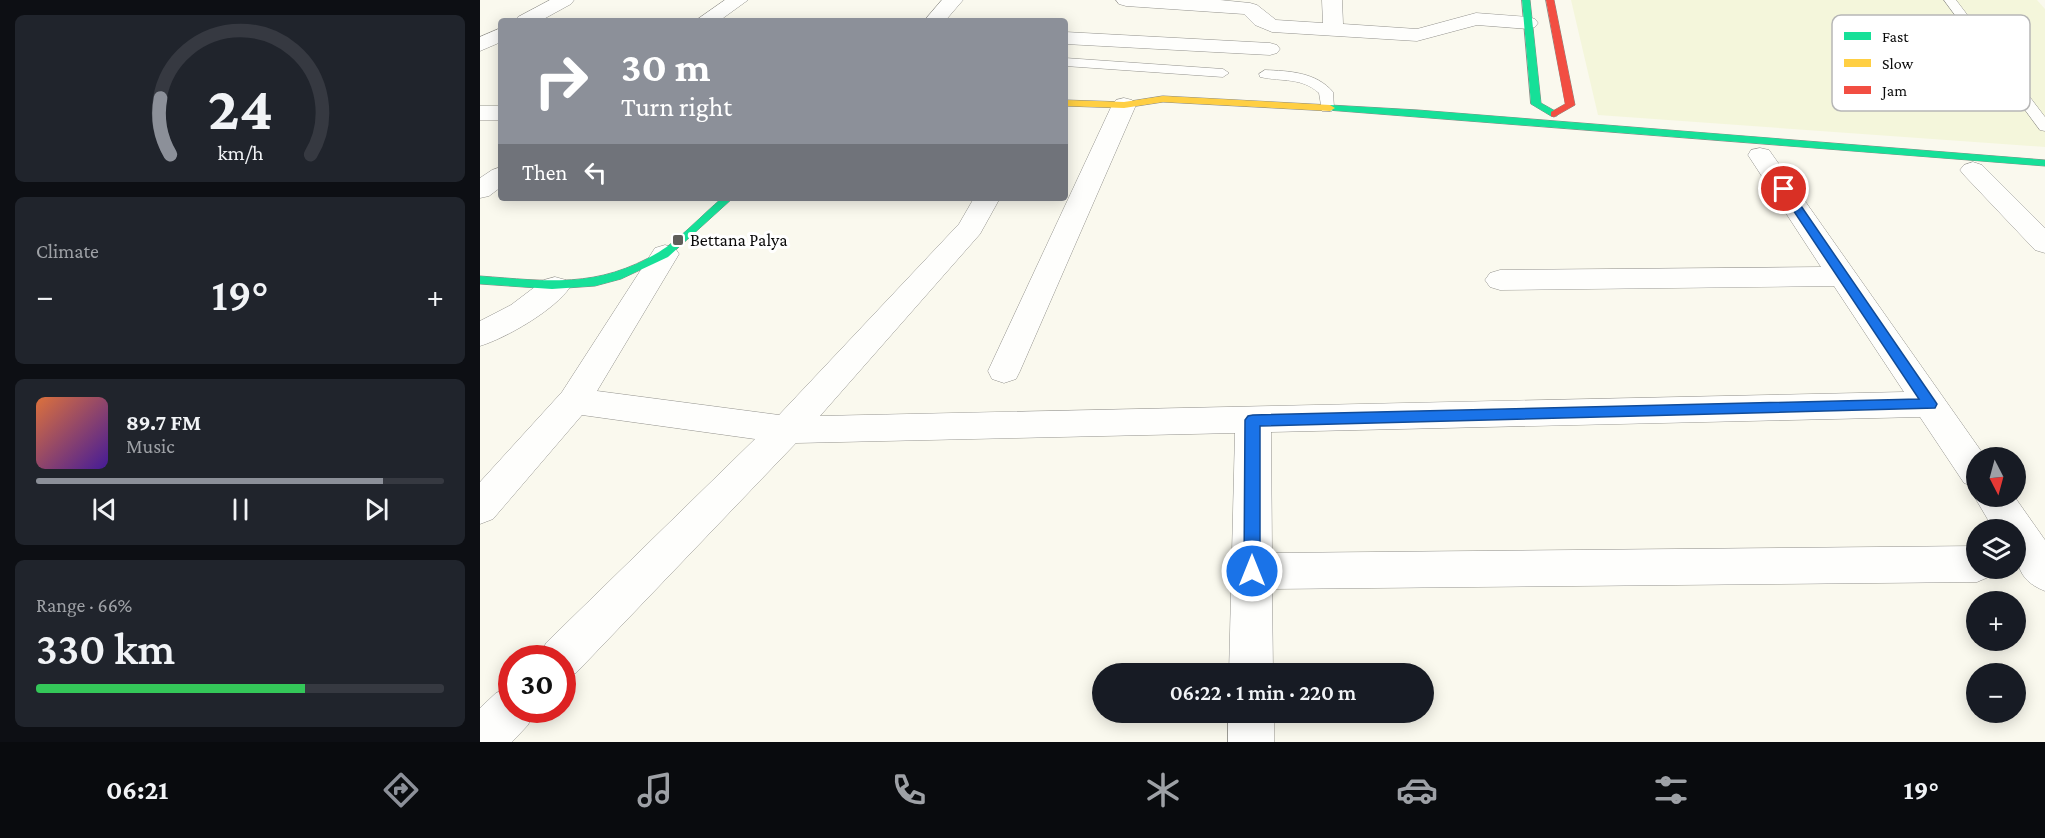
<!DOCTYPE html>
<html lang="en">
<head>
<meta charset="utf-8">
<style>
	body { margin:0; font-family:"Crimson Pro",serif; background:#20242c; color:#f1f3f6; height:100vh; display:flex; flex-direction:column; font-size:22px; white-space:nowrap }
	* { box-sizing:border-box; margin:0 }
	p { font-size:20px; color:#9ea1a6 }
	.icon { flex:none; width:33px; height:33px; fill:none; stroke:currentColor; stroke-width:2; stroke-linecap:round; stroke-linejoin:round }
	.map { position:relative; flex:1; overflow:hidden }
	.panel { display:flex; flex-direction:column; gap:15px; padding:15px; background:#0d0f14; width:480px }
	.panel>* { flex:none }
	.banner { position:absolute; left:18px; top:18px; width:570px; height:183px; border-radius:6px; box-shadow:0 3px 15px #0003; background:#8c9099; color:#fff; overflow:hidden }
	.needle { width:39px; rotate:174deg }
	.buttons { position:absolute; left:1486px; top:447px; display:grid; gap:12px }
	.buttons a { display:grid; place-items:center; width:60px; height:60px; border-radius:50%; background:#171b24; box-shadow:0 3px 15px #0003; font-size:30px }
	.speed { position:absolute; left:18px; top:645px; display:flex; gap:12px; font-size:30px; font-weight:700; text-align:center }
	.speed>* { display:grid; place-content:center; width:78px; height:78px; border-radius:50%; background:#171b24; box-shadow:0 3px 15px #0003; line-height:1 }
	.speed .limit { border:9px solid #d22; background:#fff; color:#111 }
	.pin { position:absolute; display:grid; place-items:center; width:51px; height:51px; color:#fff; margin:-26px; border:3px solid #fff; border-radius:50%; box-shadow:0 2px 6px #0007 }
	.me { position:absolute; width:66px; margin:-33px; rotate:0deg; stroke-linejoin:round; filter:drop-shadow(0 0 4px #0008) }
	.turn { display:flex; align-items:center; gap:21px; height:126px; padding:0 24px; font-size:27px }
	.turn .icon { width:78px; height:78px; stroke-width:2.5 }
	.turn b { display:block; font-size:42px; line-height:51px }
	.then { display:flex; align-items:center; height:57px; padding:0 24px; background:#0003; gap:12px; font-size:22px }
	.big { font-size:45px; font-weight:600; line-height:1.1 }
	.panel .tile { flex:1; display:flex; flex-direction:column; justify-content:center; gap:9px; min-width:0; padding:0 21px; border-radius:9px; background:#20242c }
	.panel .dial { align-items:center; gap:0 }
	.dial svg { height:156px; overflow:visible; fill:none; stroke:#363941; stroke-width:7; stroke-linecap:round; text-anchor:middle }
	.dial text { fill:#f1f3f6; stroke:none }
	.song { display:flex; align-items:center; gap:18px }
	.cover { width:72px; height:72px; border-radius:9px; background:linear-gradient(135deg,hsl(20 70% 55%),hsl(260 70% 35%)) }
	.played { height:6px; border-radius:3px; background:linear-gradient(90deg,#8c9099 85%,#363941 85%) }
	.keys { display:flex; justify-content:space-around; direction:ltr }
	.heat { display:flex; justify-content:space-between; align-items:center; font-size:33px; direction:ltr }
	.charge { height:9px; border-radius:4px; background:linear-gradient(90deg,#34c759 66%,#363941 0) }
	.trip { position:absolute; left:612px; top:663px; width:342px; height:60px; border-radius:30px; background:#171b24; box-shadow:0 3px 15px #0003; font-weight:600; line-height:60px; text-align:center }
	.tabs { display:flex; height:96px; justify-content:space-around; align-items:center; background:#090b0e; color:#9ea1a6 }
	.tabs .icon { width:42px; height:42px }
	.tabs .active { color:#8c9099 }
	.tabs b { font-size:27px; color:#f1f3f6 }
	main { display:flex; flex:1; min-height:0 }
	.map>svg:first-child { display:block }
	.farmland { fill:#f4f6db }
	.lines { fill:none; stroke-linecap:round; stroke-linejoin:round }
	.lane-casing { stroke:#93928d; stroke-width:1 }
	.street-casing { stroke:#93928d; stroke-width:1 }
	.fast-casing { stroke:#898984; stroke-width:1 }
	.slow-casing { stroke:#898984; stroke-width:1 }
	.jam-casing { stroke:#898984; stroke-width:1 }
	.lane { fill:#fefefc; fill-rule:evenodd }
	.street { fill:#fefefc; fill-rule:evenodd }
	.fast { fill:#16e098; fill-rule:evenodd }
	.slow { fill:#ffcf43; fill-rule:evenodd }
	.jam { fill:#f24e42; fill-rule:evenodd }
	.route { fill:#1a73e8; stroke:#114b97; stroke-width:1.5 }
	.poi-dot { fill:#5f5e5a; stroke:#fff; stroke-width:2 }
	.labels { text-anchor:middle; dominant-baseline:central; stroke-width:6; stroke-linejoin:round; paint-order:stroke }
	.poi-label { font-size:18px; fill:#0b0b0b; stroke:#fff; text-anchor:start }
	.key { fill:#fff; stroke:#b6b6b6; stroke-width:1.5 }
	.key-label { font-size:16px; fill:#0b0b0b }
</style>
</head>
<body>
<main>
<section class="panel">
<div class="tile dial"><svg viewBox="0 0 100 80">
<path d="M14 69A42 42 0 1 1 86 69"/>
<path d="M14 69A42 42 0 0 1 9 40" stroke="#8c9099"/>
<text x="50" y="56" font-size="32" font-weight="700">24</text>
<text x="50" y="72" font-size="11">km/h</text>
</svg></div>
<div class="tile"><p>Climate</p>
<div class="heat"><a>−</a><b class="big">19°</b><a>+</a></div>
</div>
<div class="tile">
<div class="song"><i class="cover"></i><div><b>89.7 FM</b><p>Music</p></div></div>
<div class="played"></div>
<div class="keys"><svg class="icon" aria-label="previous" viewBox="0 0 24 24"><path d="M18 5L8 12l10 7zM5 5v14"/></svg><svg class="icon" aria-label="pause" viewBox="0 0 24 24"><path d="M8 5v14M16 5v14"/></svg><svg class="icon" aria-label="next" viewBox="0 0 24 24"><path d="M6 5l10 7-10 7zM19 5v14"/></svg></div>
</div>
<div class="tile"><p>Range · 66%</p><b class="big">330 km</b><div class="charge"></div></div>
</section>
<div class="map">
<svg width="1565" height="742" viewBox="0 0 1565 742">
	<rect width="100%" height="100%" fill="#faf9ee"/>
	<path class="farmland" d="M 1091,0 L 1557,0 L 1565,9 L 1565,147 L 1118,115 Z"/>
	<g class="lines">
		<g class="lane-casing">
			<path id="lane" d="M 1464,0 L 1476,0 L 1565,117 L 1565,131 L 1560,130 Z
				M 585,58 L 743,69 L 749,73 L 743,77 L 585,66 Z
				M 785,70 C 809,71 836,72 853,92 L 854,108 L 852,111 L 842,111 L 839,93 C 821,77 803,82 780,77 L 779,74 Z"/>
		</g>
		<g class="street-casing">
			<path id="street" d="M 70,0 L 94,0 L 91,4 L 60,21 L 35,21 L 38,17 Z
				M 245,0 L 268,0 L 239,21 L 215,21 Z
				M 462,0 L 483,0 L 465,21 L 444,21 Z
				M 636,0 L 740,0 L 770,3 L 777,5 L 796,20 L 843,23 L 842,0 L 862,0 L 863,24 L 937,29 L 996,13 L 1048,17 L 1055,19 L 1058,23 L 1055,27 L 1048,29 L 997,25 L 937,41 L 792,32 L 775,25 L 764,14 L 646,6 L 639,4 Z
				M 21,28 L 21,42 L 0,51 L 0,37 Z
				M 585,32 L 790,43 L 797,45 L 800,49 L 797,53 L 790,55 L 585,44 Z
				M 644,98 L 652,100 L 656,105 L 540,371 L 536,379 L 524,383 L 512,379 L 508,371 L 632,105 L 636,100 Z
				M 0,106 L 21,106 L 21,120 L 0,120 Z
				M 1280,148 L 1289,150 L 1506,458 L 1497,458 L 1497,488 L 1484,483 L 1440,417 L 791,432 L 792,553 L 1497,546 L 1497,568 L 1515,568 L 1511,576 L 1497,582 L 792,589 L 793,674 L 749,674 L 755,433 L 316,443 L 96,673 L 82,678 L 82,658 L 59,658 L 66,643 L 275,439 L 102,415 L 13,519 L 0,524 L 0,482 L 82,392 L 175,248 L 185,245 L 195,248 L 199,254 L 117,391 L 299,415 L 479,224 L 494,198 L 520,198 L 500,234 L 340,416 L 1424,392 L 1354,286 L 1020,290 L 1010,287 L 1005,280 L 1010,273 L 1020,270 L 1341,267 L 1268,155 L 1271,150 Z
				M 1493,162 L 1502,165 L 1565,228 L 1565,253 L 1555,250 L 1484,175 L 1480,170 L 1484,165 Z
				M 21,167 L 21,187 L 9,196 L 0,198 L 0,178 L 12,170 Z
				M 75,277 L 86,280 L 90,287 C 75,310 26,338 0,346 L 0,321 L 31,305 L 64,280 Z
				M 1497,490 L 1497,496 L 1534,496 L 1565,540 L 1565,591 C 1534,579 1536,558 1536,530 L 1514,530 L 1494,496 Z
				M 32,687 L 32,710 L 55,710 L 48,725 L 32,742 L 0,742 L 0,708 L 16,693 Z
				M 748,712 L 794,712 L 794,742 L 748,742 Z"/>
		</g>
		<g class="fast-casing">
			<path id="fast" d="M 1042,0 L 1050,0 L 1061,103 L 1077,112 L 1077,116 L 1071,116 L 1051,104 Z
				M 850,105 L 938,110 L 1565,160 L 1565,166 L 847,110 L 847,106 Z
				M 242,198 L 253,198 L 188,257 L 141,279 L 115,286 L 72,289 L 0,284 L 0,276 C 68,281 117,289 179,252 C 199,240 223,214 242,198 Z"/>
		</g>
		<g class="slow-casing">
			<path id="slow" d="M 683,96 L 850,105 L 855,108 L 850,111 L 683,102 L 644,108 L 585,106 L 585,100 L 644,102 Z"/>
		</g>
		<g class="jam-casing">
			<path id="jam" d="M 1066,0 L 1074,0 L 1095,105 L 1074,117 L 1071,116 L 1071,112 L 1085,104 Z"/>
		</g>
		<use href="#lane" class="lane"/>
		<use href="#street" class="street"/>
		<use href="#fast" class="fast"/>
		<use href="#slow" class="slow"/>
		<use href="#jam" class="jam"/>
	</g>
	<path class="route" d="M 1304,186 L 1308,187 L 1455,401 L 1457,404 L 1455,408 L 780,426 L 780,571 L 778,576 L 772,578 L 766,576 L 764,571 L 765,420 L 768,416 L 773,415 L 1439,399 L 1299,189 Z"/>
	<rect class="poi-dot" x="192" y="234" width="12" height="12" rx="3"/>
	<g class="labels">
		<g class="poi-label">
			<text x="210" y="240">Bettana Palya</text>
		</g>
	</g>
	<rect x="1352" y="15" width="198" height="96" rx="9" class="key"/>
	<rect x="1364" y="32" width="27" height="8" fill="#16e098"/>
	<rect x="1364" y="59" width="27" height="8" fill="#ffcf43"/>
	<rect x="1364" y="86" width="27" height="8" fill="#f24e42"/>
	<g class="key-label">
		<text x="1402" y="42">Fast</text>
		<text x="1402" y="69">Slow</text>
		<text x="1402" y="96">Jam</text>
	</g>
</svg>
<div class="buttons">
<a><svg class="needle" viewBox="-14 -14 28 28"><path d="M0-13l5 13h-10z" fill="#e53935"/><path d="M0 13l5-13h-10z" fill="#9ea1a6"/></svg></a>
<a><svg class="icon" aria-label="layers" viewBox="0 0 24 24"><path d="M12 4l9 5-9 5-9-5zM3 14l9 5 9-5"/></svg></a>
<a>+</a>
<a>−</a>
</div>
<div class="speed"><div class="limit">30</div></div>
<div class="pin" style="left:1304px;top:189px;background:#d93025"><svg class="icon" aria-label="arrive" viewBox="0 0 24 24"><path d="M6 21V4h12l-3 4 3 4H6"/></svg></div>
<svg class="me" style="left:772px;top:571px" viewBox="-20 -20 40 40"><circle r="17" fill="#1a73e8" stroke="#fff" stroke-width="3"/><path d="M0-11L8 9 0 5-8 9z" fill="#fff"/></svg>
<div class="trip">06:22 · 1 min · 220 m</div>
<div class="banner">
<div class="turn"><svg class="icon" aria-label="right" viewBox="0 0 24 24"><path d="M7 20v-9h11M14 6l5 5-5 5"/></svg><div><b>30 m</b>Turn right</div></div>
<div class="then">Then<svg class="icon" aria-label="left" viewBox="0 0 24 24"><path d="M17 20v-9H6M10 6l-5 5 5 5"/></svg></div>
</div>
</div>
</main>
<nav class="tabs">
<b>06:21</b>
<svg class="icon active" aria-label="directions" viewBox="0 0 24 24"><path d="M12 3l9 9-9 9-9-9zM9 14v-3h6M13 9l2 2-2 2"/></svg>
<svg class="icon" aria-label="music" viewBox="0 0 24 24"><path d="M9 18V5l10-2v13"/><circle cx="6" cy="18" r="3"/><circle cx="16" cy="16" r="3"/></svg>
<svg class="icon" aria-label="phone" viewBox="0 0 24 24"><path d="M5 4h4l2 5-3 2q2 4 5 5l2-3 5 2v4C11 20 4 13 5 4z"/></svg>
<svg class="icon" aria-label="climate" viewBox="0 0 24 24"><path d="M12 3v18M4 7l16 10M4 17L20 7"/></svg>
<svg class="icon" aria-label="car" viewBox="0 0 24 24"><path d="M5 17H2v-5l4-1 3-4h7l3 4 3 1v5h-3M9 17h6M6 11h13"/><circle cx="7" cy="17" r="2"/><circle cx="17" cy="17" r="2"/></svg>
<svg class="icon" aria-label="filters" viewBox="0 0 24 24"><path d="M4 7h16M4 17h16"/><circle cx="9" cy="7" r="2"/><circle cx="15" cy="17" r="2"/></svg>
<b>19°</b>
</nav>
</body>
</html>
